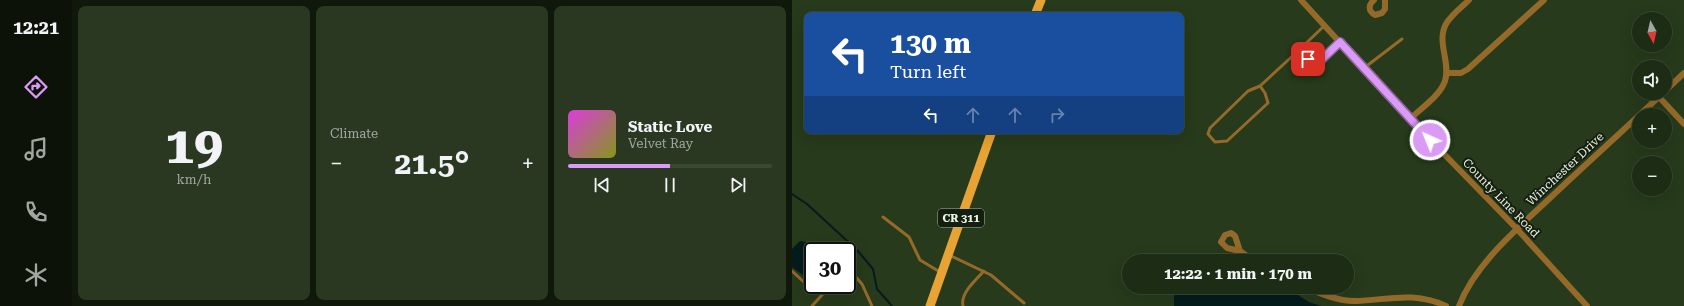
<!DOCTYPE html>
<html lang="en">
<head>
<meta charset="utf-8">
<style>
	body { margin:0; font-family:"Roboto Serif",serif; background:#2a3822; color:#f1f3f6; height:100vh; display:flex; flex-direction:column; font-size:15px; white-space:nowrap }
	* { box-sizing:border-box; margin:0 }
	p { font-size:13px; color:#a0a7a0 }
	.icon { flex:none; width:22px; height:22px; fill:none; stroke:currentColor; stroke-width:2; stroke-linecap:round; stroke-linejoin:round }
	.map { position:relative; flex:1; overflow:hidden }
	.details { display:flex; flex-direction:column; gap:6px; padding:6px; background:#10180b; width:720px }
	.details>* { flex:none }
	.top-card { position:absolute; left:12px; top:12px; width:380px; height:122px; border-radius:8px; box-shadow:0 4px 16px #0002,0 0 0 1px #3b4834; background:#1a4fa0; color:#fff; overflow:hidden }
	.needle { width:26px; rotate:172deg }
	.buttons { position:absolute; left:840px; top:12px; display:grid; gap:8px }
	.buttons a { display:grid; place-items:center; width:40px; height:40px; border-radius:50%; background:#1d2c14; box-shadow:0 4px 16px #0002,0 0 0 1px #3b4834; font-size:20px }
	.speed { position:absolute; left:12px; top:242px; display:flex; gap:8px; font-size:20px; font-weight:700; text-align:center }
	.speed>* { display:grid; place-content:center; width:52px; height:52px; border-radius:50%; background:#1d2c14; box-shadow:0 4px 16px #0002,0 0 0 1px #3b4834; line-height:1 }
	.speed .limit { border:2px solid #111; border-radius:6px; background:#fff; color:#111 }
	.pin { position:absolute; display:grid; place-items:center; width:34px; height:34px; color:#fff; margin:-17px; border-radius:8px; box-shadow:0 2px 6px #0006 }
	.me { position:absolute; width:44px; margin:-22px; rotate:316deg; stroke-linejoin:round; filter:drop-shadow(0 0 3px #0008) }
	.turn { display:flex; align-items:center; gap:14px; height:84px; padding:0 20px; font-size:18px }
	.turn .icon { width:52px; height:52px; stroke-width:2.5 }
	.turn b { display:block; font-size:28px; line-height:34px }
	.lanes { display:flex; align-items:center; height:38px; padding:0 20px; background:#0003; justify-content:center; gap:20px; direction:ltr }
	.lanes .off { opacity:.35 }
	.big { font-size:30px; font-weight:700; line-height:1.1 }
	.details .tile { flex:1; display:flex; flex-direction:column; justify-content:center; gap:6px; min-width:0; padding:0 14px; border-radius:8px; background:#2a3822 }
	.details .dial { align-items:center; gap:0 }
	.dial b { font-size:52px; line-height:1 }
	.song { display:flex; align-items:center; gap:12px }
	.cover { width:48px; height:48px; border-radius:6px; background:linear-gradient(135deg,hsl(300 70% 55%),hsl(70 70% 35%)) }
	.played { height:4px; border-radius:2px; background:linear-gradient(90deg,#da9af6 50%,#3b4834 50%) }
	.keys { display:flex; justify-content:space-around; direction:ltr }
	.heat { display:flex; justify-content:space-between; align-items:center; font-size:22px; direction:ltr }
	.details .tiles { flex:1; display:grid; gap:6px; grid-template-columns:repeat(3,1fr) }
	.trip { position:absolute; left:330px; top:254px; width:232px; height:40px; border-radius:20px; background:#1d2c14; box-shadow:0 4px 16px #0002,0 0 0 1px #3b4834; font-weight:700; line-height:40px; text-align:center }
	main { display:flex; flex:1; min-height:0 }
	.dock { display:flex; flex-direction:column; width:72px; justify-content:space-around; align-items:center; background:#0c1208; color:#a0a7a0 }
	.dock .icon { width:28px; height:28px }
	.dock .current { color:#da9af6 }
	.dock b { font-size:18px; color:#f1f3f6 }
	.map>svg:first-child { display:block }
	.water { fill:#041c1c }
	.lines { fill:none; stroke-linecap:round; stroke-linejoin:round }
	.stream { stroke:#041c1c; stroke-width:2 }
	.lane { stroke:#946a2a; stroke-width:3 }
	.street { stroke:#946a2a; stroke-width:6 }
	.primary { stroke:#e7a333; stroke-width:9 }
	.route-casing { stroke:#8e64a0; stroke-width:10 }
	.route { stroke:#da9af6; stroke-width:7 }
	.labels { text-anchor:middle; dominant-baseline:central; stroke-width:4; stroke-linejoin:round; paint-order:stroke }
	.shield { fill:#161e11; stroke:#a9b4a3; stroke-width:1 }
	.shield-label { font-size:11px; font-weight:bold; fill:#e8f5e2 }
	.street-label { font-size:12px; fill:#e8f5e2; stroke:#161e11 }
</style>
</head>
<body>
<main>
<nav class="dock">
<b>12:21</b>
<svg class="icon current" aria-label="directions" viewBox="0 0 24 24"><path d="M12 3l9 9-9 9-9-9zM9 14v-3h6M13 9l2 2-2 2"/></svg>
<svg class="icon" aria-label="music" viewBox="0 0 24 24"><path d="M9 18V5l10-2v13"/><circle cx="6" cy="18" r="3"/><circle cx="16" cy="16" r="3"/></svg>
<svg class="icon" aria-label="phone" viewBox="0 0 24 24"><path d="M5 4h4l2 5-3 2q2 4 5 5l2-3 5 2v4C11 20 4 13 5 4z"/></svg>
<svg class="icon" aria-label="climate" viewBox="0 0 24 24"><path d="M12 3v18M4 7l16 10M4 17L20 7"/></svg>
</nav>
<section class="details">
<div class="tiles">
<div class="tile dial"><b>19</b><p>km/h</p></div>
<div class="tile"><p>Climate</p>
<div class="heat"><a>−</a><b class="big">21.5°</b><a>+</a></div>
</div>
<div class="tile">
<div class="song"><i class="cover"></i><div><b>Static Love</b><p>Velvet Ray</p></div></div>
<div class="played"></div>
<div class="keys"><svg class="icon" aria-label="previous" viewBox="0 0 24 24"><path d="M18 5L8 12l10 7zM5 5v14"/></svg><svg class="icon" aria-label="pause" viewBox="0 0 24 24"><path d="M8 5v14M16 5v14"/></svg><svg class="icon" aria-label="next" viewBox="0 0 24 24"><path d="M6 5l10 7-10 7zM19 5v14"/></svg></div>
</div>
</div>
</section>
<div class="map">
<svg width="892" height="306" viewBox="0 0 892 306">
	<rect width="100%" height="100%" fill="#273a1b"/>
	<path class="water" d="M 8,241 C 14,242 19,242 21,249 L 20,252 L 21,281 L 19,281 L 0,267 L 0,249 Z
		M 384,287 L 493,287 L 517,302 L 529,306 L 382,306 L 382,297 Z"/>
	<g class="lines">
		<path class="stream" d="M 0,194 L 15,204 L 65,250 L 81,269 L 85,289 L 100,306"/>
		<path class="lane" d="M 532,26 L 506,51 L 516,59 L 523,62 L 528,61 L 548,42
			M 572,68 L 610,39
			M 468,86 L 456,91 L 418,128 L 416,134 L 423,142 L 435,141 L 476,103 L 473,93 L 468,86 L 506,51
			M 91,217 L 117,237 L 128,260 L 148,272
			M 157,255 L 199,275 L 232,303
			M 0,271 L 13,283 L 21,285
			M 55,275 L 62,275 L 70,284 L 80,306
			M 25,285 L 38,286
			M 20,306 L 39,285
			M 171,306 C 168,293 184,280 192,271"/>
		<path class="street" d="M 509,0 L 618,119 L 725,229 L 795,306
			M 582,0 C 576,5 576,11 583,15 L 590,13 L 593,9 L 593,0
			M 655,73 L 669,73 L 676,69 L 752,0
			M 873,91 L 892,73
			M 867,97 L 892,124
			M 618,119 C 629,108 648,96 653,81 C 659,62 644,42 654,24 C 659,15 670,7 677,0
			M 439,233 L 443,236 L 448,251 L 435,248 L 429,242 L 433,235 Z
			M 448,251 L 462,261
			M 513,287 C 529,294 546,301 563,301 C 597,300 621,291 654,306
			M 667,306 C 683,264 725,229 757,199 C 795,163 833,129 871,93"/>
		<path class="primary" d="M 243,15 L 249,0
			M 138,306 L 200,131"/>
	</g>
	<g class="lines">
		<g class="route-casing">
			<path id="route" d="M 516,59 L 523,62 L 528,61 L 548,42 L 638,140"/>
		</g>
		<use href="#route" class="route"/>
	</g>
	<g class="labels">
		<rect class="shield" x="146" y="209" width="46" height="18" rx="3"/>
		<g class="shield-label">
			<text x="169" y="218">CR 311</text>
		</g>
		<g class="street-label">
			<text transform="translate(773 169) rotate(-43)">Winchester Drive</text>
			<text transform="translate(709 198) rotate(46)">County Line Road</text>
		</g>
	</g>
</svg>
<div class="buttons">
<a><svg class="needle" viewBox="-14 -14 28 28"><path d="M0-13l5 13h-10z" fill="#e53935"/><path d="M0 13l5-13h-10z" fill="#a0a7a0"/></svg></a>
<a><svg class="icon" aria-label="sound" viewBox="0 0 24 24"><path d="M4 9h4l5-4v14l-5-4H4zM17 9q2 3 0 6"/></svg></a>
<a>+</a>
<a>−</a>
</div>
<div class="speed"><div class="limit">30</div></div>
<div class="pin" style="left:516px;top:59px;background:#d93025"><svg class="icon" aria-label="arrive" viewBox="0 0 24 24"><path d="M6 21V4h12l-3 4 3 4H6"/></svg></div>
<svg class="me" style="left:638px;top:140px" viewBox="-20 -20 40 40"><circle r="17" fill="#da9af6" stroke="#fff" stroke-width="3"/><path d="M0-11L8 9 0 5-8 9z" fill="#fff"/></svg>
<div class="trip">12:22 · 1 min · 170 m</div>
<div class="top-card">
<div class="turn"><svg class="icon" aria-label="left" viewBox="0 0 24 24"><path d="M17 20v-9H6M10 6l-5 5 5 5"/></svg><div><b>130 m</b>Turn left</div></div>
<div class="lanes"><svg class="icon" aria-label="left" viewBox="0 0 24 24"><path d="M17 20v-9H6M10 6l-5 5 5 5"/></svg><svg class="icon off" aria-label="ahead" viewBox="0 0 24 24"><path d="M12 20V5M6 11l6-6 6 6"/></svg><svg class="icon off" aria-label="ahead" viewBox="0 0 24 24"><path d="M12 20V5M6 11l6-6 6 6"/></svg><svg class="icon off" aria-label="right" viewBox="0 0 24 24"><path d="M7 20v-9h11M14 6l5 5-5 5"/></svg></div>
</div>
</div>
</main>
</body>
</html>
